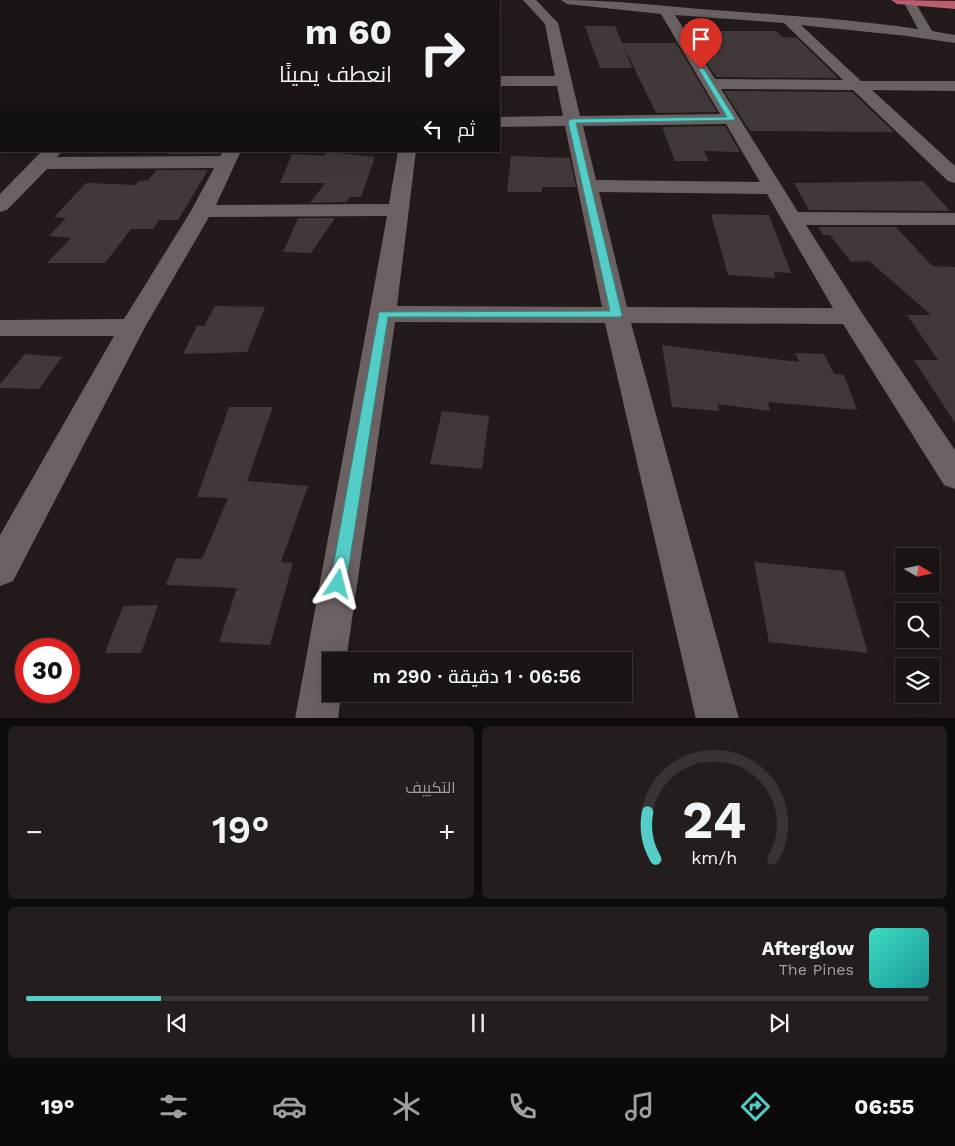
<!DOCTYPE html>
<html lang="ar">
<head>
<meta charset="utf-8">
<style>
	body { margin:0; font-family:"Work Sans",Cairo,sans-serif; background:#231d1d; color:#f1f3f6; direction:rtl; height:100vh; display:flex; flex-direction:column; font-size:19px; white-space:nowrap }
	* { box-sizing:border-box; margin:0 }
	p { font-size:16px; color:#9f9ea0 }
	.icon { flex:none; width:28px; height:28px; fill:none; stroke:currentColor; stroke-width:2; stroke-linecap:round; stroke-linejoin:round }
	.map { position:relative; height:718px; overflow:hidden; direction:ltr }
	.details { display:flex; flex-direction:column; gap:8px; padding:8px; background:#0e0b0b; flex:1 }
	.details>* { flex:none }
	.guide { position:absolute; left:0px; top:0px; width:500px; height:152px; box-shadow:0 5px 20px #0002,0 0 0 1px #383334; direction:rtl; background:#1a1414; color:#f1f3f6; overflow:hidden }
	.needle { width:32px; rotate:99deg }
	.buttons { position:absolute; left:895px; top:548px; display:grid; gap:10px }
	.buttons a { display:grid; place-items:center; width:45px; height:45px; border-radius:0px; background:#1a1414; box-shadow:0 5px 20px #0002,0 0 0 1px #383334; font-size:25px }
	.speed { position:absolute; left:15px; top:638px; display:flex; gap:10px; font-size:25px; font-weight:700; text-align:center }
	.speed>* { display:grid; place-content:center; width:65px; height:65px; border-radius:50%; background:#1a1414; box-shadow:0 5px 20px #0002,0 0 0 1px #383334; line-height:1 }
	.speed .limit { border:8px solid #d22; background:#fff; color:#111 }
	.pin { position:absolute; display:grid; place-items:center; width:42px; height:42px; color:#fff; margin:-51px -21px; border-radius:50% 50% 50% 0; rotate:-45deg; box-shadow:0 0 5px #0007 }
	.pin .icon { rotate:45deg }
	.me { position:absolute; width:55px; margin:-28px; rotate:9deg; stroke-linejoin:round; filter:drop-shadow(0 0 4px #0008) }
	.turn { display:flex; align-items:center; gap:18px; height:105px; padding:0 25px; font-size:22px }
	.turn .icon { width:65px; height:65px; stroke-width:2.5 }
	.turn b { display:block; font-size:35px; line-height:42px }
	.then { display:flex; align-items:center; height:48px; padding:0 25px; background:#0003; gap:10px; font-size:19px }
	.big { font-size:38px; font-weight:600; line-height:1.1 }
	.details .widget { flex:1; display:flex; flex-direction:column; justify-content:center; gap:8px; min-width:0; padding:0 18px; border-radius:8px; background:#231d1d }
	.details .dial { align-items:center; gap:0 }
	.dial svg { height:130px; overflow:visible; fill:none; stroke:#383334; stroke-width:7; stroke-linecap:round; text-anchor:middle }
	.dial text { fill:#f1f3f6; stroke:none }
	.song { display:flex; align-items:center; gap:15px }
	.cover { width:60px; height:60px; border-radius:8px; background:linear-gradient(135deg,hsl(170 70% 55%),hsl(180 70% 35%)) }
	.played { height:5px; border-radius:2px; background:linear-gradient(90deg,#54cdc7 15%,#383334 15%) }
	.keys { display:flex; justify-content:space-around; direction:ltr }
	.heat { display:flex; justify-content:space-between; align-items:center; font-size:28px; direction:ltr }
	.details .tiles { flex:1; display:grid; gap:8px; grid-template-columns:1fr 1fr }
	.widget:last-child { grid-column:span 2 }
	.trip { position:absolute; left:322px; top:652px; width:310px; height:50px; border-radius:0px; background:#1a1414; box-shadow:0 5px 20px #0002,0 0 0 1px #383334; font-weight:600; line-height:50px; text-align:center; direction:rtl }
	.tab-bar { display:flex; height:80px; justify-content:space-around; align-items:center; background:#0a0808; color:#9f9ea0 }
	.tab-bar .icon { width:35px; height:35px }
	.tab-bar .selected { color:#54cdc7 }
	.tab-bar b { font-size:22px; color:#f1f3f6 }
	.map>svg:first-child { display:block }
	.building { fill:#413839 }
	.lines { fill:none; stroke-linecap:round; stroke-linejoin:round }
	.minor { fill:#6b6162; fill-rule:evenodd }
	.trunk { fill:#ba5d6f; fill-rule:evenodd }
	.route { fill:#54cdc7; stroke:#378581 }
</style>
</head>
<body>
<div class="map">
<svg width="955" height="719" viewBox="0 0 955 719">
	<rect width="100%" height="100%" fill="#231b1b"/>
	<path class="building" d="M 585,26 L 615,26 L 622,43 L 676,43 L 717,112 L 656,113 L 623,45 L 632,68 L 600,68 Z
		M 692,31 L 776,31 L 782,37 L 797,38 L 838,78 L 716,77 L 695,43 L 701,43 Z
		M 724,91 L 852,92 L 894,132 L 750,131 Z
		M 725,126 L 740,152 L 704,151 L 709,161 L 675,161 L 662,127 Z
		M 172,151 L 220,151 L 218,154 L 169,154 Z
		M 327,152 L 375,157 L 361,197 L 350,197 L 346,202 L 310,203 L 325,183 L 280,183 L 292,154 L 324,156 Z
		M 511,156 L 570,158 L 576,187 L 542,187 L 542,192 L 507,192 Z
		M 157,170 L 208,170 L 178,220 L 159,220 L 153,229 L 131,229 L 105,263 L 47,263 L 71,238 L 49,236 L 66,218 L 54,217 L 86,183 L 136,185 L 138,181 L 148,180 Z
		M 923,181 L 950,211 L 809,210 L 794,183 Z
		M 711,214 L 769,215 L 791,273 L 774,272 L 775,278 L 728,275 Z
		M 298,218 L 335,218 L 311,253 L 283,252 Z
		M 818,227 L 896,227 L 932,266 L 955,267 L 955,423 L 914,360 L 938,360 L 907,315 L 931,315 L 869,261 L 851,262 L 830,235 L 823,235 Z
		M 215,306 L 265,307 L 247,352 L 183,354 L 197,326 L 204,326 Z
		M 662,345 L 799,362 L 795,353 L 824,354 L 834,374 L 844,375 L 857,410 L 768,402 L 770,411 L 718,404 L 719,411 L 672,407 Z
		M 25,354 L 62,357 L 39,389 L 0,388 L 0,384 Z
		M 229,407 L 273,407 L 247,481 L 308,486 L 281,562 L 293,563 L 270,645 L 219,642 L 237,588 L 166,585 L 176,558 L 202,559 L 228,498 L 197,497 Z
		M 442,411 L 489,416 L 482,469 L 430,464 Z
		M 754,562 L 844,571 L 868,653 L 769,642 Z
		M 158,605 L 141,653 L 105,653 L 123,606 Z"/>
	<g class="lines">
		<path class="minor" d="M 523,0 L 536,0 L 558,23 L 580,116 L 720,114 L 661,14 L 567,4 L 561,0 C 612,0 662,6 713,10 C 781,15 850,19 918,29 L 903,1 L 914,0 L 932,31 L 955,35 L 955,43 L 907,36 L 801,25 L 861,81 L 955,81 L 955,91 L 872,90 L 955,166 L 955,183 L 948,181 L 853,90 L 721,89 L 798,212 L 955,213 L 955,225 L 806,225 L 862,313 L 955,450 L 955,489 L 944,485 L 843,324 L 631,323 L 739,719 L 696,719 L 605,323 L 395,322 L 346,661 L 331,661 L 331,694 L 341,694 L 338,719 L 295,719 L 387,216 L 209,217 L 145,327 L 13,581 L 0,586 L 0,535 L 114,336 L 0,336 L 0,320 L 124,319 L 191,211 L 214,168 L 47,169 L 7,210 L 0,212 L 0,194 L 42,151 L 62,151 L 57,157 L 220,156 L 223,151 L 241,151 L 216,205 L 389,204 L 398,151 L 416,151 L 397,306 L 602,307 L 565,126 L 499,127 L 499,117 L 563,116 L 557,86 L 499,86 L 499,76 L 555,76 L 545,24 ZM 675,15 L 784,23 L 843,80 L 715,79 ZM 726,124 L 760,182 L 596,180 L 583,126 ZM 599,192 L 767,194 L 833,308 L 627,307 Z"/>
		<path class="trunk" d="M 891,0 L 955,1 L 955,9 L 897,4 Z"/>
	</g>
	<path class="route" d="M 698,68 L 704,69 L 735,119 L 734,120 L 576,123 L 622,315 L 620,317 L 388,317 L 346,584 L 344,589 L 338,591 L 333,589 L 330,584 L 379,312 L 610,311 L 568,121 L 572,119 L 727,117 Z"/>
</svg>
<div class="buttons">
<a><svg class="needle" viewBox="-14 -14 28 28"><path d="M0-13l5 13h-10z" fill="#e53935"/><path d="M0 13l5-13h-10z" fill="#9f9ea0"/></svg></a>
<a><svg class="icon" aria-label="search" viewBox="0 0 24 24"><circle cx="10" cy="10" r="6"/><path d="M15 15l6 6"/></svg></a>
<a><svg class="icon" aria-label="layers" viewBox="0 0 24 24"><path d="M12 4l9 5-9 5-9-5zM3 14l9 5 9-5"/></svg></a>
</div>
<div class="speed"><div class="limit">30</div></div>
<div class="pin" style="left:701px;top:69px;background:#d93025"><svg class="icon" aria-label="arrive" viewBox="0 0 24 24"><path d="M6 21V4h12l-3 4 3 4H6"/></svg></div>
<svg class="me" style="left:338px;top:584px" viewBox="-20 -20 40 40"><path d="M0-17L14 15 0 8-14 15z" fill="#54cdc7" stroke="#fff" stroke-width="4"/></svg>
<div class="trip">06:56 · 1 دقيقة · 290 m</div>
<div class="guide">
<div class="turn"><svg class="icon" aria-label="right" viewBox="0 0 24 24"><path d="M7 20v-9h11M14 6l5 5-5 5"/></svg><div><b>60 m</b>انعطف يمينًا</div></div>
<div class="then">ثم<svg class="icon" aria-label="left" viewBox="0 0 24 24"><path d="M17 20v-9H6M10 6l-5 5 5 5"/></svg></div>
</div>
</div>
<section class="details">
<div class="tiles">
<div class="widget dial"><svg viewBox="0 0 100 80">
<path d="M14 69A42 42 0 1 1 86 69"/>
<path d="M14 69A42 42 0 0 1 9 40" stroke="#54cdc7"/>
<text x="50" y="56" font-size="32" font-weight="700">24</text>
<text x="50" y="72" font-size="11">km/h</text>
</svg></div>
<div class="widget"><p>التكييف</p>
<div class="heat"><a>−</a><b class="big">19°</b><a>+</a></div>
</div>
<div class="widget">
<div class="song"><i class="cover"></i><div><b>Afterglow</b><p>The Pines</p></div></div>
<div class="played"></div>
<div class="keys"><svg class="icon" aria-label="previous" viewBox="0 0 24 24"><path d="M18 5L8 12l10 7zM5 5v14"/></svg><svg class="icon" aria-label="pause" viewBox="0 0 24 24"><path d="M8 5v14M16 5v14"/></svg><svg class="icon" aria-label="next" viewBox="0 0 24 24"><path d="M6 5l10 7-10 7zM19 5v14"/></svg></div>
</div>
</div>
</section>
<nav class="tab-bar">
<b>06:55</b>
<svg class="icon selected" aria-label="directions" viewBox="0 0 24 24"><path d="M12 3l9 9-9 9-9-9zM9 14v-3h6M13 9l2 2-2 2"/></svg>
<svg class="icon" aria-label="music" viewBox="0 0 24 24"><path d="M9 18V5l10-2v13"/><circle cx="6" cy="18" r="3"/><circle cx="16" cy="16" r="3"/></svg>
<svg class="icon" aria-label="phone" viewBox="0 0 24 24"><path d="M5 4h4l2 5-3 2q2 4 5 5l2-3 5 2v4C11 20 4 13 5 4z"/></svg>
<svg class="icon" aria-label="climate" viewBox="0 0 24 24"><path d="M12 3v18M4 7l16 10M4 17L20 7"/></svg>
<svg class="icon" aria-label="car" viewBox="0 0 24 24"><path d="M5 17H2v-5l4-1 3-4h7l3 4 3 1v5h-3M9 17h6M6 11h13"/><circle cx="7" cy="17" r="2"/><circle cx="17" cy="17" r="2"/></svg>
<svg class="icon" aria-label="filters" viewBox="0 0 24 24"><path d="M4 7h16M4 17h16"/><circle cx="9" cy="7" r="2"/><circle cx="15" cy="17" r="2"/></svg>
<b>19°</b>
</nav>
</body>
</html>
